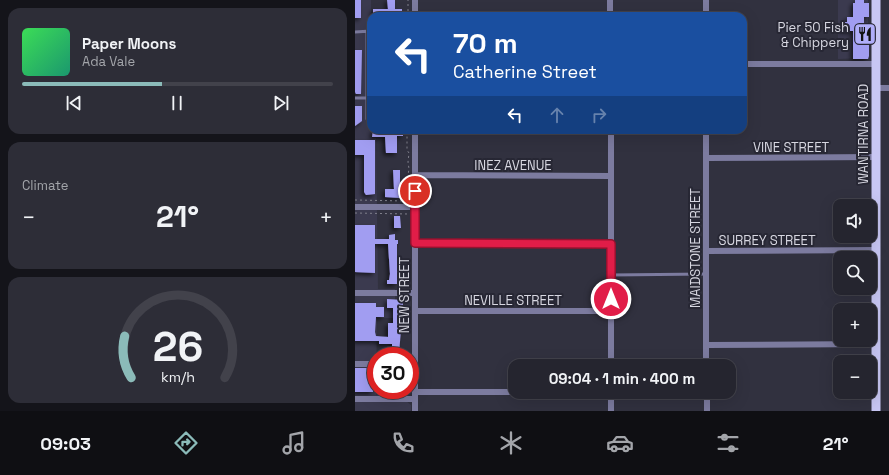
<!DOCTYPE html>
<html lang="en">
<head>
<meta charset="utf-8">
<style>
	body { margin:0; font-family:"Space Grotesk",sans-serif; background:#2d2d37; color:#f1f3f6; height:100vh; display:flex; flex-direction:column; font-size:15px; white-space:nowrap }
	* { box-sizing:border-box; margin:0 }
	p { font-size:13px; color:#a3a5aa }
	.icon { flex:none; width:22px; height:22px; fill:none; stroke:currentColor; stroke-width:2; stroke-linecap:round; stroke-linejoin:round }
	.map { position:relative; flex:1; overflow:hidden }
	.side { display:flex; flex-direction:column; gap:8px; padding:8px; background:#14141a; width:355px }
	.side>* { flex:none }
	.top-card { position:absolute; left:12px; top:12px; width:380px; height:122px; border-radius:12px; box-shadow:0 4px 16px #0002,0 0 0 1px #42424b; background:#1a4fa0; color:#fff; overflow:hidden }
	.controls { position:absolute; left:478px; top:199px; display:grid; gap:8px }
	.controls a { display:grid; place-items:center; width:44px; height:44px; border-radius:8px; background:#25252f; box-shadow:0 4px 16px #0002,0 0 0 1px #42424b; font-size:20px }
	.speed { position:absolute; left:12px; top:347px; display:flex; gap:8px; font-size:20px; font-weight:700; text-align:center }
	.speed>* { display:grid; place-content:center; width:52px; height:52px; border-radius:50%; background:#25252f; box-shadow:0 4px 16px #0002,0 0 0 1px #42424b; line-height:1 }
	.speed .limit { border:6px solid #d22; background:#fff; color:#111 }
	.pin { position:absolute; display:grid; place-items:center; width:34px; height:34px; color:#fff; margin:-17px; border:2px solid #fff; border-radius:50%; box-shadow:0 1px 4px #0007 }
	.me { position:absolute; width:44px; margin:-22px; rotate:0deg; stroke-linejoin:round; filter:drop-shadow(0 0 3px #0008) }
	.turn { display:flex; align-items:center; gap:14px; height:84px; padding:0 20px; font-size:18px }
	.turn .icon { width:52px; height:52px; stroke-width:2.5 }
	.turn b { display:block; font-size:28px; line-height:34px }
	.lanes { display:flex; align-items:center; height:38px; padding:0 20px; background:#0003; justify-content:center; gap:20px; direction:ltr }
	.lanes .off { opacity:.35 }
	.big { font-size:30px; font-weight:700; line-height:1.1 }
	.side .tile { flex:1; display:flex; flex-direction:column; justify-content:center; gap:6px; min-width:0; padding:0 14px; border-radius:12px; background:#2d2d37 }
	.side .dial { align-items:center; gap:0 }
	.dial svg { height:104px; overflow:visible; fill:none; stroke:#42424b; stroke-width:7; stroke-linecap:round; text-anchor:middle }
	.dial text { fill:#f1f3f6; stroke:none }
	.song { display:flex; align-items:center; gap:12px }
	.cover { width:48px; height:48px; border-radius:6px; background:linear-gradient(135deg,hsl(130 70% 55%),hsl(160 70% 35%)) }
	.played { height:4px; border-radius:2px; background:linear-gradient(90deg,#8bbbb9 45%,#42424b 45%) }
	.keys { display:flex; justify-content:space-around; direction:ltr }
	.heat { display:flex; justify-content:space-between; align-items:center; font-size:22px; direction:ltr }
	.trip { position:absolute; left:153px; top:359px; width:228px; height:40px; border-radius:12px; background:#25252f; box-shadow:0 4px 16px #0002,0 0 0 1px #42424b; font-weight:700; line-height:40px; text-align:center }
	.menu { display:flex; height:64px; justify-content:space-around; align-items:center; background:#0f0f13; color:#a3a5aa }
	.menu .icon { width:28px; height:28px }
	.menu .on { color:#8bbbb9 }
	.menu b { font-size:18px; color:#f1f3f6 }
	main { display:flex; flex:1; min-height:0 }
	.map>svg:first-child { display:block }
	.built { fill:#3b3a4f }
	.building { fill:#a19df1; filter:url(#shadow) }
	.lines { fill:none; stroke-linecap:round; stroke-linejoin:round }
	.path { stroke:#80808c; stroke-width:1; stroke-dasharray:2 3; stroke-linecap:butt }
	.service { stroke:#7c7b9f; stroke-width:3 }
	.minor { stroke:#7c7b9f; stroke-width:6 }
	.primary { stroke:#c8c7f4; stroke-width:9 }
	.route-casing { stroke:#92132f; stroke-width:10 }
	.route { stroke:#e11d48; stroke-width:7 }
	.labels { text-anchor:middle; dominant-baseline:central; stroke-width:4; stroke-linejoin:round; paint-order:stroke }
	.poi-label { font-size:13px; fill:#d7d7e1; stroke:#272734; text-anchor:end }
	.street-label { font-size:13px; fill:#d7d7e1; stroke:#272734 }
</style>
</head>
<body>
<main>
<section class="side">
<div class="tile">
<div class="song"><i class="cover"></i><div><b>Paper Moons</b><p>Ada Vale</p></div></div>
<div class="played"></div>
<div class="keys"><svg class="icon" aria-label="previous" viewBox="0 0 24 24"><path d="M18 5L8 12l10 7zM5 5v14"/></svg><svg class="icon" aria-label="pause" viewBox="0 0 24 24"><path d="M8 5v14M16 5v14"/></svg><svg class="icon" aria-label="next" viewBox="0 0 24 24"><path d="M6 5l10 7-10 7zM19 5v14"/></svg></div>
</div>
<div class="tile"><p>Climate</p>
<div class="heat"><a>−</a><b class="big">21°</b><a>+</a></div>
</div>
<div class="tile dial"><svg viewBox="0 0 100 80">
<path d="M14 69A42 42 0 1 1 86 69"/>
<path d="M14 69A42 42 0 0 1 9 37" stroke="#8bbbb9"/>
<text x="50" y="56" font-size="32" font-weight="700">26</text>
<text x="50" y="72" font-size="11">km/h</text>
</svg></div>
</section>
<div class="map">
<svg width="534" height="411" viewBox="0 0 534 411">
	<defs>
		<filter id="shadow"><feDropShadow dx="-2.5" dy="2.5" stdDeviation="2" flood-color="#0009"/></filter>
	</defs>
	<rect width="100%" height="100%" fill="#31313f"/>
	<path class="built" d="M 0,0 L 16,0 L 16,130 L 17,130 L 17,138 L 21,138 L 23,289 L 40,289 L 40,309 L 38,309 L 38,318 L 22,318 L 21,395 L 51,396 L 51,401 L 56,405 L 56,411 L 0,411 Z
		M 483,0 L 513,0 L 513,58 L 483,59 Z"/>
	<path class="building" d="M 0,0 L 6,0 L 6,18 L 0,18 Z
		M 32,0 L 40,0 L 40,9 L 47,9 L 47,16 L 18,16 L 18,9 L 33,9 Z
		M 500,0 L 509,0 L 509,3 L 514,3 L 514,17 L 509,17 L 509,31 L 514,31 L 514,56 L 513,59 L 498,59 L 498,31 L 487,31 L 487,22 L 492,22 L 492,17 L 498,17 L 498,3 L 500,3 Z
		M 0,50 L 7,50 L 6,94 L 1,94 L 0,92 Z
		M 0,106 L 7,106 L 7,121 L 0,126 Z
		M 18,130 L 48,130 L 48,136 L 42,136 L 42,153 L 31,153 L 30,137 L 17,137 Z
		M 0,140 L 20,140 L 20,194 L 11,195 L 9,192 L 9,155 L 0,155 Z
		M 38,170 L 45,170 L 45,198 L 30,197 L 30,189 L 39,189 Z
		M 39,216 L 45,216 L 46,228 L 39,228 Z
		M 0,225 L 20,225 L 20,239 L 34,239 L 34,235 L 40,234 L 40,240 L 43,240 L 43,244 L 42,244 L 42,261 L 44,261 L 44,273 L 42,273 L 42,284 L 32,284 L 32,280 L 34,280 L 35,274 L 33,244 L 20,244 L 20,273 L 0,272 Z
		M 32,299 L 48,300 L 48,319 L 47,319 L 44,353 L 37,353 L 37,344 L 24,344 L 24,341 L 0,341 L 0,303 L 21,303 L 21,307 L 29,307 L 29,317 L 21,317 L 20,332 L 21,336 L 33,337 L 33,323 L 38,323 L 38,308 L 32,308 Z
		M 0,368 L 18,368 L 18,392 L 0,392 Z"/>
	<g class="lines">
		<path class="path" d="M 53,16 L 53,0
			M 0,200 L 50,201 L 53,199 L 54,182 L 53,175 L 54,169 L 53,162 L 54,153 L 52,150 L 52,130
			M 0,213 L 53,214"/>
		<path class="service" d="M 0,32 L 16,31
			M 0,98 L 12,98 L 12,32
			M 12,98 L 12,119 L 16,119
			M 256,275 L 351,274"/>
		<path class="minor" d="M 60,0 L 60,16
			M 351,0 L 351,16
			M 255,16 L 255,0
			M 388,64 L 521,64
			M 521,88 L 534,88
			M 256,130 L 256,366
			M 351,130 L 351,366
			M 351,158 L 521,157
			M 60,175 L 256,176
			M 0,207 L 60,207
			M 60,243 L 256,244
			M 351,251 L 521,250
			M 0,293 L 60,293
			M 60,311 L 256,311
			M 351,345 L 521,344
			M 0,364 L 21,364
			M 60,392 L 256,392
			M 256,392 L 256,411
			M 352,392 L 352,411
			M 0,399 L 60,399
			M 60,411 L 60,130"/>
		<path class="primary" d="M 521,411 L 521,0"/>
	</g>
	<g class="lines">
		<g class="route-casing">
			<path id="route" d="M 60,191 L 60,243 L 256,244 L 256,299"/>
		</g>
		<use href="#route" class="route"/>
	</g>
	<defs>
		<g id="restaurant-square" transform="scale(1.15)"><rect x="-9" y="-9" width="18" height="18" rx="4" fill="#b0aefa" stroke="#272734"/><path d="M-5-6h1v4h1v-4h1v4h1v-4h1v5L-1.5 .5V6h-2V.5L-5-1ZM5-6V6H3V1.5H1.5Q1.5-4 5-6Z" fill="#111"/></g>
	</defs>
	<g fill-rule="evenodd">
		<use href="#restaurant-square" x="510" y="34"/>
	</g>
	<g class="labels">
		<g class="poi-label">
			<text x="494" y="27">Pier 50 Fish<tspan x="494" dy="15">&amp; Chippery</tspan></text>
		</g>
		<g class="street-label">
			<text transform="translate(508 134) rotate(-90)">WANTIRNA ROAD</text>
			<text x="436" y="147">VINE STREET</text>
			<text x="158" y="165">INEZ AVENUE</text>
			<text x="412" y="240">SURREY STREET</text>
			<text transform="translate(340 248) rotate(-90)">MAIDSTONE STREET</text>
			<text transform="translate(49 295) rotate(-90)">NEW STREET</text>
			<text x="158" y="300">NEVILLE STREET</text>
		</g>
	</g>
</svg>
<div class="controls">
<a><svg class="icon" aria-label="sound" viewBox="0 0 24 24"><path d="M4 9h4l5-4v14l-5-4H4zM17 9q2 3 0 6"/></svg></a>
<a><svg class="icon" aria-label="search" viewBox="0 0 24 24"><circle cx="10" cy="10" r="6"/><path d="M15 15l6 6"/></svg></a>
<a>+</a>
<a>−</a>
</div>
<div class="speed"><div class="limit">30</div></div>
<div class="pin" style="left:60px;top:191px;background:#d93025"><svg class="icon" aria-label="arrive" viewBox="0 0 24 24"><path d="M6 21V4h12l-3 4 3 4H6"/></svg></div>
<svg class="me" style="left:256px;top:299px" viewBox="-20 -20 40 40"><circle r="17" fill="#e11d48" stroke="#fff" stroke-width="3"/><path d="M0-11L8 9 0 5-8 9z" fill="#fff"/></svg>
<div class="trip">09:04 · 1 min · 400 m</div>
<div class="top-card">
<div class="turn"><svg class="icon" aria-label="left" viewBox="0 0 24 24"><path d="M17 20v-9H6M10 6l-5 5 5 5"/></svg><div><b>70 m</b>Catherine Street</div></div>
<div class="lanes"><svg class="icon" aria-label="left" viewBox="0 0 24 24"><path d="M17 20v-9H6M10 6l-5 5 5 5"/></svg><svg class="icon off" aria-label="ahead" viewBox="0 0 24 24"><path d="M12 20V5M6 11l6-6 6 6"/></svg><svg class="icon off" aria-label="right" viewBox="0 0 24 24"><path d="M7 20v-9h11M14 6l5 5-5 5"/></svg></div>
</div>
</div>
</main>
<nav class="menu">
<b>09:03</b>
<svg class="icon on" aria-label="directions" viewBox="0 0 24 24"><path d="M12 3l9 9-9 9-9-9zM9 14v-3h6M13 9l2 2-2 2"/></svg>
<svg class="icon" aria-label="music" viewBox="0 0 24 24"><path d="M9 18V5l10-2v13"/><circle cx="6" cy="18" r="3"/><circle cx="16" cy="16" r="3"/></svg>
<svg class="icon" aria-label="phone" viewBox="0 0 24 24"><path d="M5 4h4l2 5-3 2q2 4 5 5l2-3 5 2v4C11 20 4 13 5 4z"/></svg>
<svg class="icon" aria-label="climate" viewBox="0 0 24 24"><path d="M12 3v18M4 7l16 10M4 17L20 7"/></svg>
<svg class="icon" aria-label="car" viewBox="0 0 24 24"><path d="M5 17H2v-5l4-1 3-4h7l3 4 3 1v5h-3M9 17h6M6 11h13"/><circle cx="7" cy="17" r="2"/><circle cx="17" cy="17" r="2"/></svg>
<svg class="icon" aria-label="filters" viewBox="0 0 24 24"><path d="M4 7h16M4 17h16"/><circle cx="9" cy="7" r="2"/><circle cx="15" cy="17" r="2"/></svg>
<b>21°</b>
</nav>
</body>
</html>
